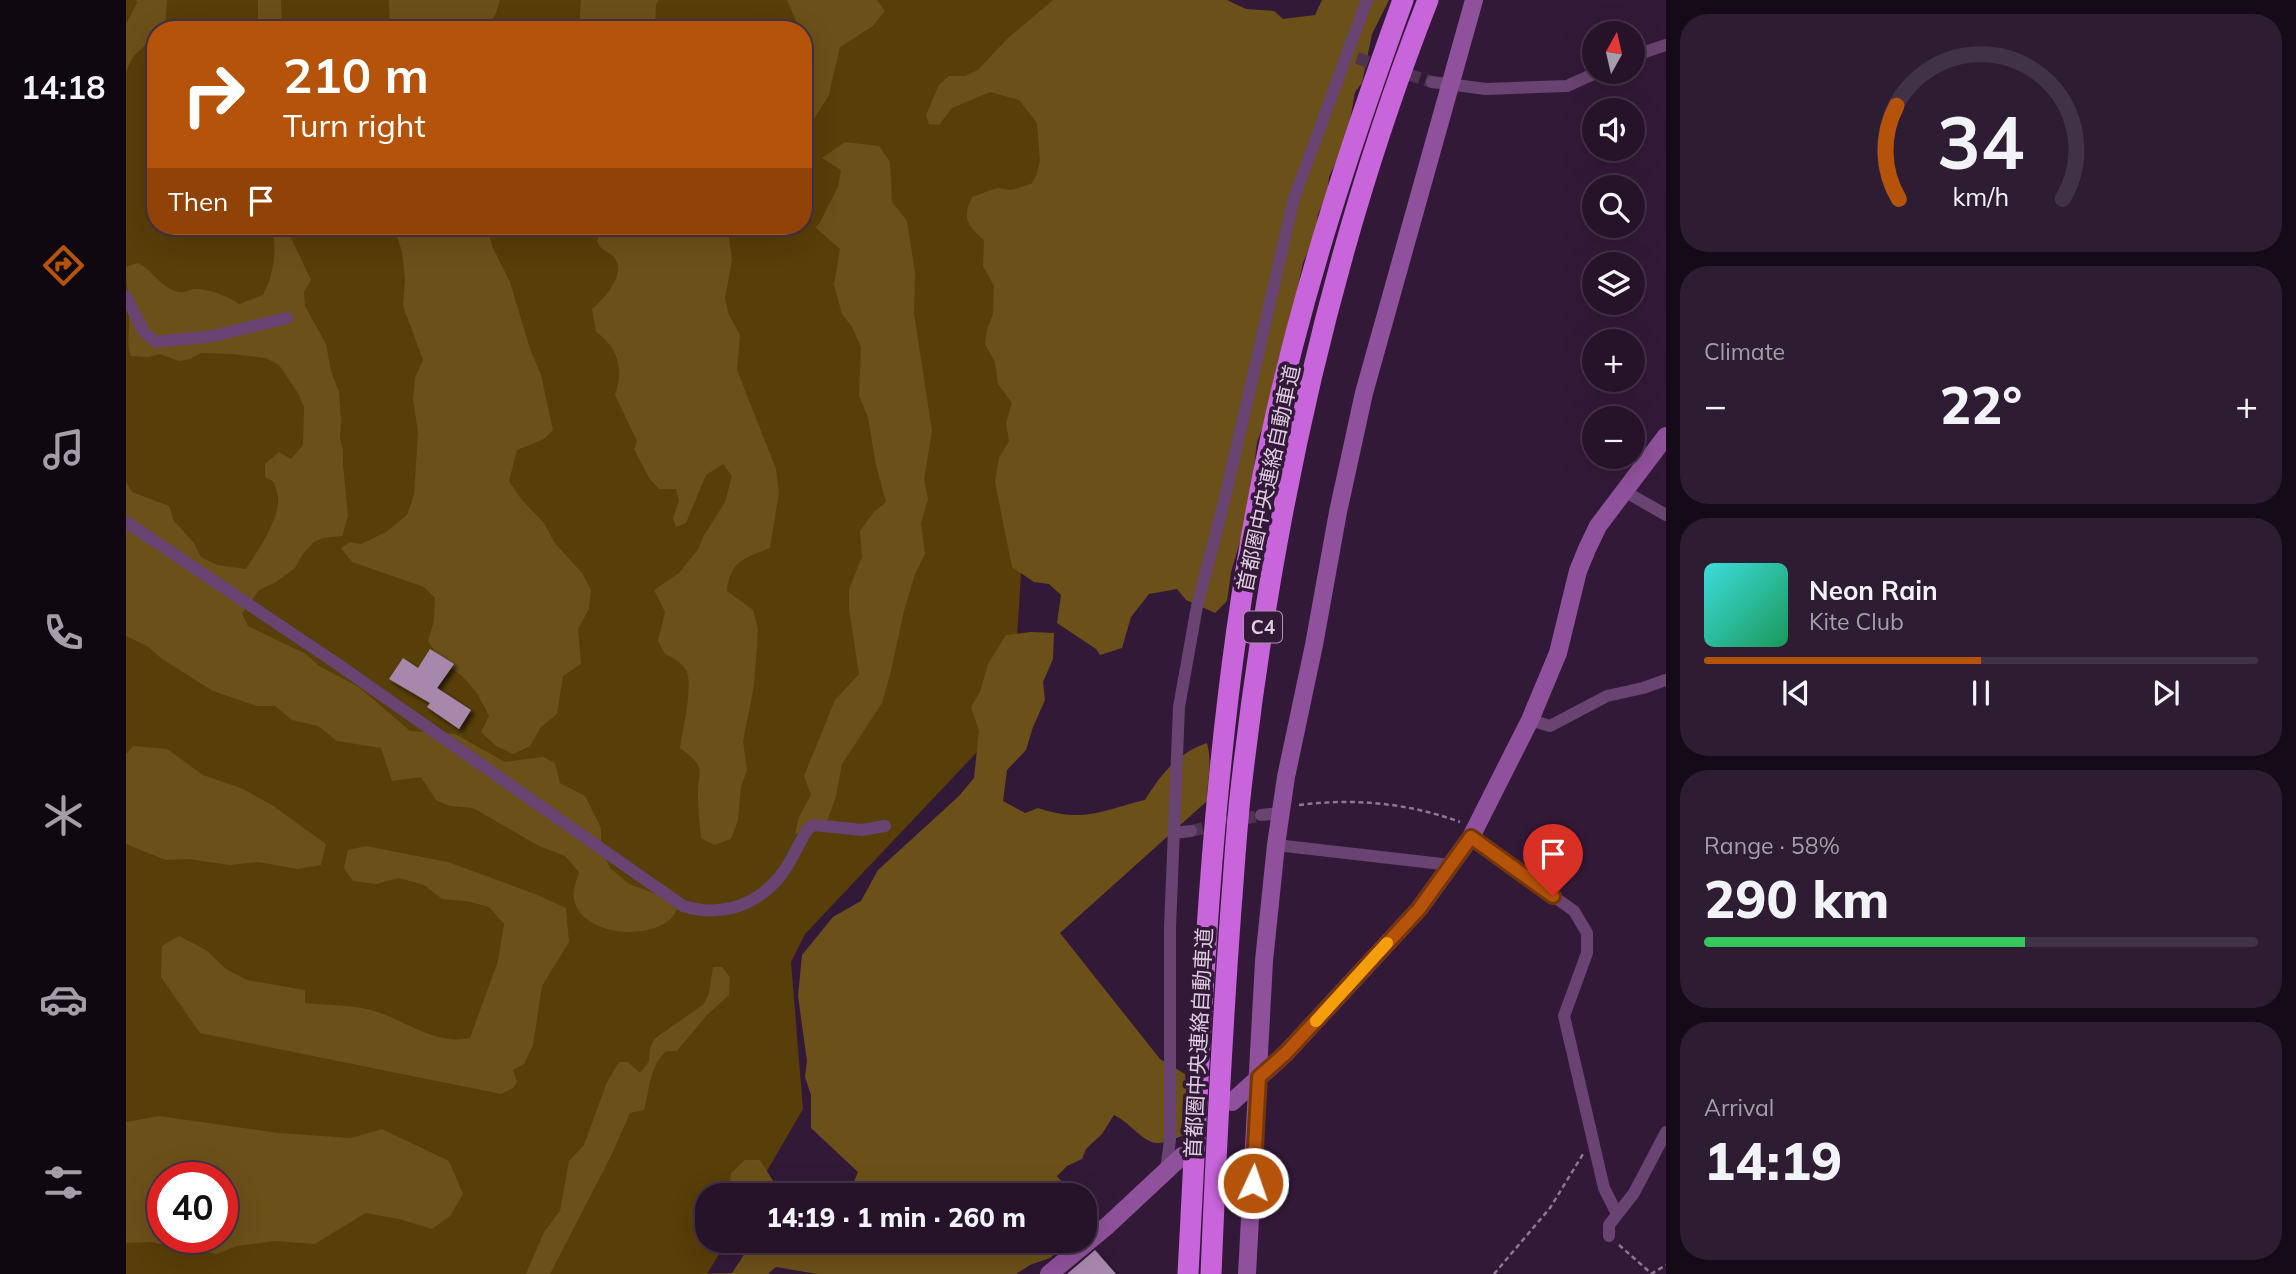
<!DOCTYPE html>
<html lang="en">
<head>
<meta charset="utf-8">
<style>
	body { margin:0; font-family:Mulish,"Noto Sans JP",sans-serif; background:#2e1c32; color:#f1f3f6; height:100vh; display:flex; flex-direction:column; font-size:26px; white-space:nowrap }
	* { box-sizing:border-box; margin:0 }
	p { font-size:23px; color:#a49ea8 }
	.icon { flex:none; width:38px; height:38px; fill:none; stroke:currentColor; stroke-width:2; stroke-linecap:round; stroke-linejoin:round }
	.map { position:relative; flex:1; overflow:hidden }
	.details { display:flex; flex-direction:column; gap:14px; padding:14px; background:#150a17; width:630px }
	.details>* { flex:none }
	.guide { position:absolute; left:21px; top:21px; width:665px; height:214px; border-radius:28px; box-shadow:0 7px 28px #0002,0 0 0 2px #423247; background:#b45309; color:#fff; overflow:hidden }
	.needle { width:46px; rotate:8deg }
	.controls { position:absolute; left:1456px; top:21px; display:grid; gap:14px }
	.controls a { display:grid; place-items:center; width:63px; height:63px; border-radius:50%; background:#26132a; box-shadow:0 7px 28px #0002,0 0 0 2px #423247; font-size:35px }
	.speed { position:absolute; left:21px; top:1162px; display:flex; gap:14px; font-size:35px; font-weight:700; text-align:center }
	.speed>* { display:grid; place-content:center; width:91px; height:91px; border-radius:50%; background:#26132a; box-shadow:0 7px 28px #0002,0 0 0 2px #423247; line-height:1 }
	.speed .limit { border:10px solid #d22; background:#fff; color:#111 }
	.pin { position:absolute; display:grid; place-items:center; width:60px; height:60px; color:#fff; margin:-72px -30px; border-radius:50% 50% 50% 0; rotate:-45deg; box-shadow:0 0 7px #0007 }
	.pin .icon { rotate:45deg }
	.me { position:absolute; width:77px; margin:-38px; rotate:3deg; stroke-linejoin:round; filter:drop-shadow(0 0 5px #0008) }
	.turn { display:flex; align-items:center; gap:24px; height:147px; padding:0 21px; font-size:32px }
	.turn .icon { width:91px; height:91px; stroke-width:2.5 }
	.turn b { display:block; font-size:49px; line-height:60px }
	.then { display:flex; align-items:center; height:66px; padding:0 21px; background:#0003; gap:14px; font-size:26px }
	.big { font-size:52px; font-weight:800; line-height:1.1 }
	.details .tile { flex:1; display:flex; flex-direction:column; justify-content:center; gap:10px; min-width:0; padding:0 24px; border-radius:28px; background:#2e1c32 }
	.details .dial { align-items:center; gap:0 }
	.dial svg { height:182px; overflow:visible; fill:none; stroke:#423247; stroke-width:7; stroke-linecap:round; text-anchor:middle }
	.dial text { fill:#f1f3f6; stroke:none }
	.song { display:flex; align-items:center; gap:21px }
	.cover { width:84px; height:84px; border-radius:10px; background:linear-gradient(135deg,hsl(180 70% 55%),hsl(150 70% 35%)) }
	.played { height:7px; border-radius:4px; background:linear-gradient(90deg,#b45309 50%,#423247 50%) }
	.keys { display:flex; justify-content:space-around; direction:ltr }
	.heat { display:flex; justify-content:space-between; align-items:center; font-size:38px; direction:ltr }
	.charge { height:10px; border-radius:5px; background:linear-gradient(90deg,#34c759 58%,#423247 0) }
	.trip { position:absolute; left:569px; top:1183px; width:402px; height:70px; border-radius:28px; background:#26132a; box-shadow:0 7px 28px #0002,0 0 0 2px #423247; font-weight:800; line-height:70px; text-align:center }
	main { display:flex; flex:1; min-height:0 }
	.menu { display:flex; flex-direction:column; width:126px; justify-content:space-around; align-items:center; background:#0f0811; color:#a49ea8 }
	.menu .icon { width:49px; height:49px }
	.menu .selected { color:#b45309 }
	.menu b { font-size:32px; color:#f1f3f6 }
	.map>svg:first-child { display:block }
	.green { fill:#583e08; fill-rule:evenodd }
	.forest { fill:#6c5019; fill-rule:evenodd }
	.building { fill:#a788ad; filter:url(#shadow) }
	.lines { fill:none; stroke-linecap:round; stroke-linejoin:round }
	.street-tunnel { stroke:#4d3451; stroke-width:12; stroke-dasharray:12 6; stroke-linecap:butt }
	.path { stroke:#8d7791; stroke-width:2.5; stroke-dasharray:5 3.5; stroke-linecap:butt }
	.street { stroke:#694371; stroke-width:12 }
	.secondary { stroke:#90519c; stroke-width:18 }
	.highway { stroke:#c865db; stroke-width:21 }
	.route-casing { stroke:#753606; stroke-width:18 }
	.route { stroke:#b45309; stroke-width:12 }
	.slow { stroke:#f59e0b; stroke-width:12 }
	.labels { text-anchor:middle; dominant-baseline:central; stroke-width:7; stroke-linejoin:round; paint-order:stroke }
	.shield { fill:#331938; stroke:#ab97ae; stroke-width:2 }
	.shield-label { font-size:19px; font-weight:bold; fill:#decde1 }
	.street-label { font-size:21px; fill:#decde1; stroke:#331938 }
</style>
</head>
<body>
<main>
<nav class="menu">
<b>14:18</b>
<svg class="icon selected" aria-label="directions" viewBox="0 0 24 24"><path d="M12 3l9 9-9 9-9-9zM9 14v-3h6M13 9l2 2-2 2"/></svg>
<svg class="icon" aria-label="music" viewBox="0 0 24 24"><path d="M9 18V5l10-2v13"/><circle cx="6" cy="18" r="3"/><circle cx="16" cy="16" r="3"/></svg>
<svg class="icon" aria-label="phone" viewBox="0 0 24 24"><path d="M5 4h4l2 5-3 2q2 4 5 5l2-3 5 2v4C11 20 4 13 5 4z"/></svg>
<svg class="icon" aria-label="climate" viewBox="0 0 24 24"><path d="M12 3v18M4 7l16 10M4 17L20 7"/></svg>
<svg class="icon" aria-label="car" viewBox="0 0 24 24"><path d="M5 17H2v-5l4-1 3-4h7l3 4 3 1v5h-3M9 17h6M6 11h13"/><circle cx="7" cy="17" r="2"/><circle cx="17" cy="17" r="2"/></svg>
<svg class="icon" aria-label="filters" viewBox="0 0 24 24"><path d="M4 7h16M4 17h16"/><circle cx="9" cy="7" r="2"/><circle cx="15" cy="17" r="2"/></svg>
</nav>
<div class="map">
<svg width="1540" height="1274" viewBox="0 0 1540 1274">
	<defs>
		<filter id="shadow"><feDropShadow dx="3.5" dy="3.5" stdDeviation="2" flood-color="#0009"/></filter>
	</defs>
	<rect width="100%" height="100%" fill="#331938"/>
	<path class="green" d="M 0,0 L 985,0 L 928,60 L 886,715 L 679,934 L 665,962 L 677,1109 L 627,1195 L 581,1195 L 581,1241 L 601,1241 L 581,1274 L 0,1274 ZM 30,30 L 677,30 L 677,226 L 30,226 ZM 37,1178 L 96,1178 L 96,1237 L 37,1237 Z"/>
	<path class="forest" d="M 10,0 L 41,0 L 39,28 L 30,30 C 26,42 16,47 7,57 C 4,61 2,67 0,73 L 0,24 L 11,3 Z
		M 132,0 L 155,0 L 156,30 L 132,30 Z
		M 263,0 L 374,0 L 370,13 L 361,30 L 264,30 Z
		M 455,0 L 533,0 L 530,4 L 529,30 L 453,30 Z
		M 661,0 L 751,0 L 759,11 L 747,26 L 714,47 L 703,95 L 686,122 L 677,113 L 677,30 L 674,30 Z
		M 927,0 L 1101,0 L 1120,9 L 1148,11 L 1157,19 L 1189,15 L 1196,0 L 1263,0 L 1246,34 L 1236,83 L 1229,92 L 1223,126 L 1211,160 L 1203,177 L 1201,195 L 1192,214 L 1189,234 L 1177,263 L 1162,332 L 1152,359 L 1143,411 L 1131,442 L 1123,511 L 1105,572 L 1101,601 L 1089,613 L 1060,600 L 1051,589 L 1023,594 L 1005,617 L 996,648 L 974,655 L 970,649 L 931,623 L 935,595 L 923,584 L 908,582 L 886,567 L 869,482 L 873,458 L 883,441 L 880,423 L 886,403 L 872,384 L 869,362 L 859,344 L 861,329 L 867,314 L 868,286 L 857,266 L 858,240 C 841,226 836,217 846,197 L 871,188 L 885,190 L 905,184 L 910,176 L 914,161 L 911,123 L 893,100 L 864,92 L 826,108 L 813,125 L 803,124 L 800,115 L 813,85 L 823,76 L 839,76 L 852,70 L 880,40 Z
		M 719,142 L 753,146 L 764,162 L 766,202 L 781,221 L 789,273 L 788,313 L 806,431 L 798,480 L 802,499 L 795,523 L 799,554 L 789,574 L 778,611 L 765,671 L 756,703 L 716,764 L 710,796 L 702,819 L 688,830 L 669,834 L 673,817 L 685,795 L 678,776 L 709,700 L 733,674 L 723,609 L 723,589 L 736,557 L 734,531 L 748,512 L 760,502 L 750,465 L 742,418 L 733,395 L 735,347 L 726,327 L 716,314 L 708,285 L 714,249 L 689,227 L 693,224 L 712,187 L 715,170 L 696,158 Z
		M 276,226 L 361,226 L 366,246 L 384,282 L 404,349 L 415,375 L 427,430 L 418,439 L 391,450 L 383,481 L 395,499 L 418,523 L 428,542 L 456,573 L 465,590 L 463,609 L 452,629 L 455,664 L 437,676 L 431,714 L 415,727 L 404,746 L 387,754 L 370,746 L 355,732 L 363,716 L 351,693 L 336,676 L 316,662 L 302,641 L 308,621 L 309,598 L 298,587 L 226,562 L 215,548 L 224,542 L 235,544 L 260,532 L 281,515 L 288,495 L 292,432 L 287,399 L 289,378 L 297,360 L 277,306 L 279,280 L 276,252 L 270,233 Z
		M 477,226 L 598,226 L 603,238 L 606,260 L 599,298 L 603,315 L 614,335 L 611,370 L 650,469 L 653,492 L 644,548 C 619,558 604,561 601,591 L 627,610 L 632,629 L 628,686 L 617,741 L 621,770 L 615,787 L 612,820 L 605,839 L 588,845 L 575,838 C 574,825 572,811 572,797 C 571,768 583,770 554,748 C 557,728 565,696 562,676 C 560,665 549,658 539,654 L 532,641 L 539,612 L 528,590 L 553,573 L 573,548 L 577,537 L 599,502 L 606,476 L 597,464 L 580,475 L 560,523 L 550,527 L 547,518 L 553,501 L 550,489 L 533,489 L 523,478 L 508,449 L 511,441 L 489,395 C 498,369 492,347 470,332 L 466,309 C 478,299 503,272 487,256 C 480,250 475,251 471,241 Z
		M 156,229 L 165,238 L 185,280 L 178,292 L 179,306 L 200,344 L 205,371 L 213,392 L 215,422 L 214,438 L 217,450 L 217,464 L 222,516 L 216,536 L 197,538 L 188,542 L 176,555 L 169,568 L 150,582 L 133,590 L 116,614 L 122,626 L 180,654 L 193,666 L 233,687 L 284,731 L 329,734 L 379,762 L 417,757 L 429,763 L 434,783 L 459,796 L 475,828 L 475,848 L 484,868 L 503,884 L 539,897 L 551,909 C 539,942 456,940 448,899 C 446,891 451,880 453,872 L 439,856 L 413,846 L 347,808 L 324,806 L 310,800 L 295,777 L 266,781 L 255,748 L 211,741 L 192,726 L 166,720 L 149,706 L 131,706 L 87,691 L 36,659 L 21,646 L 0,636 L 0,482 L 6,492 L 43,506 L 48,521 L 68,543 L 75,557 L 91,565 L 120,569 C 131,552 154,519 152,498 C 152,493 149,487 148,482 L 139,477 L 139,464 L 153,452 L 165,459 L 177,445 L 178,407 L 172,393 L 153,365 L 140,358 L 106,354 L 75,353 L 64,359 L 53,361 L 34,354 L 22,357 L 5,356 C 0,342 4,333 3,318 C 3,301 0,284 0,267 L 12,263 C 28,271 34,288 53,292 C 60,293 64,289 70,289 C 84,289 101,296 113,304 L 137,295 C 147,275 151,255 147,233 Z
		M 905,632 L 928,633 L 927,659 L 917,682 L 919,700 L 907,727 L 900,750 L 881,770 L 877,801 L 899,813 L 912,808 C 958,823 974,811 1019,800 C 1034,775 1053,752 1081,743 C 1087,767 1081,778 1081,801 L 934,933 L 1034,1059 L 1059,1074 L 1061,1100 L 1056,1136 C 1049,1138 1040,1143 1032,1143 C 1018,1144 1004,1122 988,1115 L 976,1134 L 960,1149 L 956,1159 L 941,1166 L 931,1176 L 946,1195 L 711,1195 L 725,1189 L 732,1172 L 685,1128 L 685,1095 L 679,1077 L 681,1061 L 672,996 L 676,955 L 707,917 L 735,901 L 752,870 L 833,796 L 848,778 L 853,731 L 845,707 L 854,692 L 862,664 L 880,635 Z
		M 7,746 L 41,749 L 77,775 L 115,788 L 146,805 L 200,844 L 195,865 L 171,869 L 132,862 L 104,865 L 62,859 L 40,860 L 0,844 L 0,754 Z
		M 240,846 L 322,862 L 409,894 L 440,908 L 443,942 L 416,986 L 407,1045 L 398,1064 L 387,1070 L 391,1082 L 387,1088 L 375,1094 L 74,1033 L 35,977 L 36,946 L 53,936 L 80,950 L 100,969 L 121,980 L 179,990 L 179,1003 C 200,1005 224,1005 245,1010 C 278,1019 309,1046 344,1038 L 372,961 L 378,924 L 363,907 L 340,901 L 316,899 L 298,885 L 273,878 L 250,884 L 227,881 L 218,868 L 222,850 Z
		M 587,967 L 596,967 L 604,977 L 603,995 L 581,1015 L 551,1051 L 540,1051 C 523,1068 524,1088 518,1110 L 504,1113 L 485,1156 L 424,1274 L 400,1274 L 418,1232 L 434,1211 L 443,1161 L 458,1145 L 481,1082 L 493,1062 L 502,1062 L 514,1073 L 523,1061 L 524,1049 L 528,1039 L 578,1004 L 583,993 Z
		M 33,1116 L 152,1133 L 225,1138 L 256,1129 L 323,1161 L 337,1194 L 324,1216 L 306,1229 L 273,1219 L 239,1213 L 189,1244 L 148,1241 L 111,1246 L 91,1254 L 24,1242 L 0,1243 L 0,1122 ZM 37,1178 L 96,1178 L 96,1237 L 37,1237 Z
		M 619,1160 L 634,1160 L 656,1195 L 603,1195 L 605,1173 Z
		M 627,1241 L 945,1241 L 924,1258 L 904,1265 L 890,1274 L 691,1274 L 650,1267 L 642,1274 L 566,1274 L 606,1273 Z"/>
	<path class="building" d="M 304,649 L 328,664 L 311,688 L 345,710 L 333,729 L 301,707 L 304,703 L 263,679 L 277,658 L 292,668 Z
		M 969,1250 L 990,1274 L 941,1274 Z"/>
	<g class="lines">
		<path class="street-tunnel" d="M 1231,58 L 1306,82
			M 1065,831 L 1135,815"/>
		<path class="path" d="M 1173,805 C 1229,798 1282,803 1334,822
			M 1493,1245 L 1526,1274
			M 1368,1274 L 1424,1208 L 1457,1154
			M 1525,1274 L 1540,1265"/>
		<path class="street" d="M 1507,56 L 1540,45
			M 1306,82 L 1360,89 L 1441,86 L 1472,72
			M 0,297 L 18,332 L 30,342 L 87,336 L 161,318
			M 1498,491 L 1540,515
			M 0,522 L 210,663 L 557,906 C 589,916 623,909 647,884 C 663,869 670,847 682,829 L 688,825 L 736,830 L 759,826
			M 1404,720 L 1424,726 L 1481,696 L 1517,688 L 1540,680
			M 1135,815 L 1154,813
			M 1047,833 L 1065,831
			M 1345,837 L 1448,911 L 1461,933 L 1461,953 L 1438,1016 L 1478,1188 L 1491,1214
			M 1150,845 L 1325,865
			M 1040,1170 L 1044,1140 L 1044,928 L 1053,707 L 1071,606 L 1097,506 L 1168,198 L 1241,0
			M 1483,1236 L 1483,1225 L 1508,1193 L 1540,1132"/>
		<path class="secondary" d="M 1106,1102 L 1160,1053 L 1293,909 L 1345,837 L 1404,720 L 1432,653 L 1452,571 L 1461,549 L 1472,526 L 1540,436
			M 923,1274 L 981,1226 L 1056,1156
			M 1121,1274 L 1138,961 L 1150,845 L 1160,777 L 1188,645 L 1212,512 L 1238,393 L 1348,0"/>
		<path class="highway" d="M 1062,1274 C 1077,995 1085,711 1145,437 C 1177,288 1225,143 1277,0
			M 1085,1274 C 1090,1152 1096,1031 1105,909 C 1108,872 1110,835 1114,798 C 1144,527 1202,255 1302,0"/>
	</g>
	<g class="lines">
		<g class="route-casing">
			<path id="route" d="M 1127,1183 L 1133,1077 L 1160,1053 L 1293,909 L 1345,837 L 1427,896"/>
		</g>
		<use href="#route" class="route"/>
		<path class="slow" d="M 1190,1021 L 1261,943"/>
	</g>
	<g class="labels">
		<rect class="shield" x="1118" y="611.5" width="38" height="31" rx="5"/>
		<g class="shield-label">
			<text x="1137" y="627">C4</text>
		</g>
		<g class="street-label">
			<text transform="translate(1142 478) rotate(-78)">首都圏中央連絡自動車道</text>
			<text transform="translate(1072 1043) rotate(-87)">首都圏中央連絡自動車道</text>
		</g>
	</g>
</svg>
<div class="controls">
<a><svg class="needle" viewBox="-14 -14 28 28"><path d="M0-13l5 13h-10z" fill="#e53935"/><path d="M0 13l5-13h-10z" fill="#a49ea8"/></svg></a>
<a><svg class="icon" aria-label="sound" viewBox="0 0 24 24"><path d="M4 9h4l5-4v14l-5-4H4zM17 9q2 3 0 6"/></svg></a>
<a><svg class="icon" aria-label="search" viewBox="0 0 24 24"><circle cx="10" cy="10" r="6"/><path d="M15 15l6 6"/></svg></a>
<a><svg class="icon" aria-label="layers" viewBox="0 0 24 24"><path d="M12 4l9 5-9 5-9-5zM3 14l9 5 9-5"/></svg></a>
<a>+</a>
<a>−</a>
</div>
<div class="speed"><div class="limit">40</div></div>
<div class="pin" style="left:1427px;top:896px;background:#d93025"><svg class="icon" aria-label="arrive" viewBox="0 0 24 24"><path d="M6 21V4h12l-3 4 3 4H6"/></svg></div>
<svg class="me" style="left:1127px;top:1183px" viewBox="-20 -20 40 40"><circle r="17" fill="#b45309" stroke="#fff" stroke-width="3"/><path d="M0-11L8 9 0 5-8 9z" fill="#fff"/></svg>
<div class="trip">14:19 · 1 min · 260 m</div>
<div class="guide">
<div class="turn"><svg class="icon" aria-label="right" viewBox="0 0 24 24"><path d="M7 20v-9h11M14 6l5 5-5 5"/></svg><div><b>210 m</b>Turn right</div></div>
<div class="then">Then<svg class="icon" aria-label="arrive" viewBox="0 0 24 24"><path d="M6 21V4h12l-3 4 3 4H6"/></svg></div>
</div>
</div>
<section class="details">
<div class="tile dial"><svg viewBox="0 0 100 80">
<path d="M14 69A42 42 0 1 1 86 69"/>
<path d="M14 69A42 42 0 0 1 13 28" stroke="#b45309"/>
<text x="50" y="56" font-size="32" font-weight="700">34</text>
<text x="50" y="72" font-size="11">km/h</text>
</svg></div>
<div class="tile"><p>Climate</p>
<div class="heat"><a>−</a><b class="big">22°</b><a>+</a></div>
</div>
<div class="tile">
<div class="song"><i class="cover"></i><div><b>Neon Rain</b><p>Kite Club</p></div></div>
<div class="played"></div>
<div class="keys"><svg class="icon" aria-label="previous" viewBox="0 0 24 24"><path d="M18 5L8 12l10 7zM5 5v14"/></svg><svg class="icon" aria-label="pause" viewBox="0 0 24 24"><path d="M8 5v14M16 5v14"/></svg><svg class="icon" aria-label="next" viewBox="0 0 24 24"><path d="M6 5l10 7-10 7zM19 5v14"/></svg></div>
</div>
<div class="tile"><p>Range · 58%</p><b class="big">290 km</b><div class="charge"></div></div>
<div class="tile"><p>Arrival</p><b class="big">14:19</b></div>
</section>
</main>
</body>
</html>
